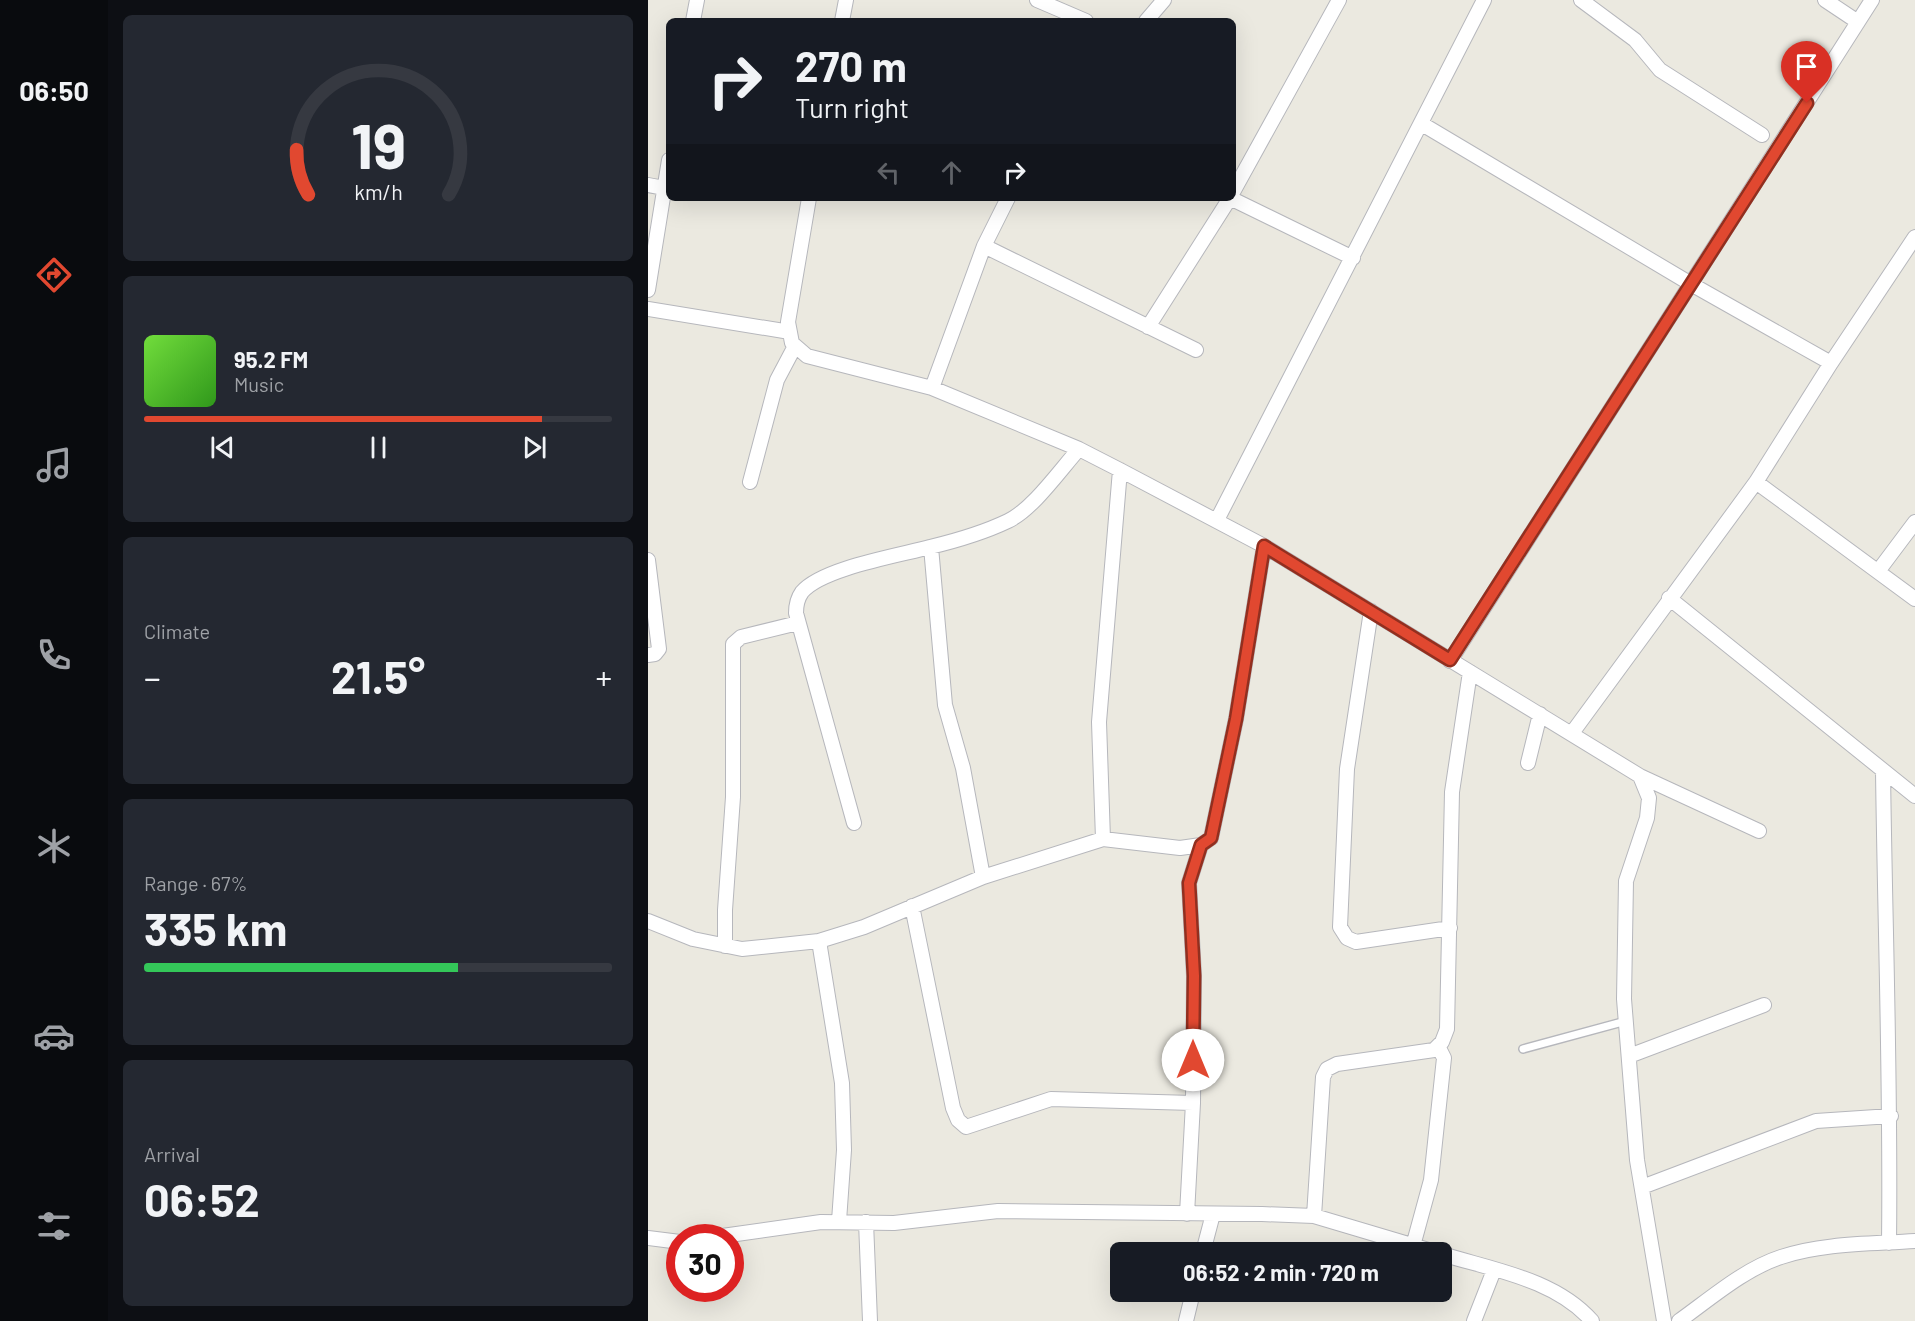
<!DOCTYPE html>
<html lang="en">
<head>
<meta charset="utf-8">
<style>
	body { margin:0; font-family:Barlow,sans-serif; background:#242831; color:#f1f3f6; height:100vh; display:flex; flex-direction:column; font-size:22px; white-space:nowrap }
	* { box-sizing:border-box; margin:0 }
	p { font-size:20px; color:#9ea1a6 }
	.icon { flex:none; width:33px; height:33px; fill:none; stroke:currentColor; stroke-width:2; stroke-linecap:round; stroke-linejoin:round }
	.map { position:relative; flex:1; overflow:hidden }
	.side { display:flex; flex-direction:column; gap:15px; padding:15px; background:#0d0f14; width:540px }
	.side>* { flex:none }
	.hud { position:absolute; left:18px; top:18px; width:570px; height:183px; border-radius:9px; box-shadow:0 6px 24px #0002; background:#171b24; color:#f1f3f6; overflow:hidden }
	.speed { position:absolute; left:18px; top:1224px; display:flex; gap:12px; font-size:30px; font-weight:700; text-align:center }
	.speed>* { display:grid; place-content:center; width:78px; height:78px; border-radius:50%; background:#171b24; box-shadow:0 6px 24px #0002; line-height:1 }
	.speed .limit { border:9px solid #d22; background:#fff; color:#111 }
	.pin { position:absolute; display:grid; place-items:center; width:51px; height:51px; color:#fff; margin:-62px -26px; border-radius:50% 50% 50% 0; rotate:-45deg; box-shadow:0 0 6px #0007 }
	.pin .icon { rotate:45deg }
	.me { position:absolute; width:66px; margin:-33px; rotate:0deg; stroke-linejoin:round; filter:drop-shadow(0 0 4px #0008) }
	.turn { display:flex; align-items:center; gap:21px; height:126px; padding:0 30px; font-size:27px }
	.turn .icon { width:78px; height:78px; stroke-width:2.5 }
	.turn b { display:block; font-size:42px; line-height:51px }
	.lanes { display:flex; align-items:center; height:57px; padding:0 30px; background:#0003; justify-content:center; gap:30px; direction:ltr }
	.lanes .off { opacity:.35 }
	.big { font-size:45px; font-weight:700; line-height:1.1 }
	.side .widget { flex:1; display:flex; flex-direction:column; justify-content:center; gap:9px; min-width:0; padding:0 21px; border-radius:9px; background:#242831 }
	.side .dial { align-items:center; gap:0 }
	.dial svg { height:156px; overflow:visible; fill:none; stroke:#363941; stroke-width:7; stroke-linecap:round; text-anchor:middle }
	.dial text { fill:#f1f3f6; stroke:none }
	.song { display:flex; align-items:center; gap:18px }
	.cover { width:72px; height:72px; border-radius:9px; background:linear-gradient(135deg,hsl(100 70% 55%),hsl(110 70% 35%)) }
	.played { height:6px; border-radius:3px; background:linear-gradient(90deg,#e14830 85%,#363941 85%) }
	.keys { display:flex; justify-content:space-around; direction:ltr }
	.heat { display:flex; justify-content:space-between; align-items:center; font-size:33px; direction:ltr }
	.charge { height:9px; border-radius:4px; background:linear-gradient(90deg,#34c759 67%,#363941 0) }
	.trip { position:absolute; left:462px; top:1242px; width:342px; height:60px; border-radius:9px; background:#171b24; box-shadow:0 6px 24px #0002; font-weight:700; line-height:60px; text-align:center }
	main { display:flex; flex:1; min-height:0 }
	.menu { display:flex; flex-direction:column; width:108px; justify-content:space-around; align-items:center; background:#090b0e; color:#9ea1a6 }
	.menu .icon { width:42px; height:42px }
	.menu .active { color:#e14830 }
	.menu b { font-size:27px; color:#f1f3f6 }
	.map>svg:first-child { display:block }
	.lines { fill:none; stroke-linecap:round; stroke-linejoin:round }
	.service-casing { stroke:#b6b7bc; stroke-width:10 }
	.minor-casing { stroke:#b6b7bc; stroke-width:16 }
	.service { stroke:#fff; stroke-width:7 }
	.minor { stroke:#fff; stroke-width:14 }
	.route-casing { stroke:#922f1f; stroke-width:15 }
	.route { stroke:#e14830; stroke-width:10 }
</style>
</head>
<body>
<main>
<nav class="menu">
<b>06:50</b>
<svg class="icon active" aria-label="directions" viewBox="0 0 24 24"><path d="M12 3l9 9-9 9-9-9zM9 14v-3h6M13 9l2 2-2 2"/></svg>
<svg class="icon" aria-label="music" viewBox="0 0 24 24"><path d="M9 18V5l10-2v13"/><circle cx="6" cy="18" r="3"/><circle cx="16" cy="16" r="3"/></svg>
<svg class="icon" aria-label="phone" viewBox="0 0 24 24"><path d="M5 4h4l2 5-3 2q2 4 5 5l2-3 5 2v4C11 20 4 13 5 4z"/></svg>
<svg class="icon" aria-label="climate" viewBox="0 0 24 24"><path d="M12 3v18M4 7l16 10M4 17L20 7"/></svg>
<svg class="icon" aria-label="car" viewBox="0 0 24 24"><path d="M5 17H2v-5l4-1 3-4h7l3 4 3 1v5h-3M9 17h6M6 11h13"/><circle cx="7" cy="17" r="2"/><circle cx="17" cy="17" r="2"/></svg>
<svg class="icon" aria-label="filters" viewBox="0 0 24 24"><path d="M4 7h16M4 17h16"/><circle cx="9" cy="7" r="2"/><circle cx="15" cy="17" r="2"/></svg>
</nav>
<section class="side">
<div class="widget dial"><svg viewBox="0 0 100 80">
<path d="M14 69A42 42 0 1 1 86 69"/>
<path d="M14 69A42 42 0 0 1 8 46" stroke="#e14830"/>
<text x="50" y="56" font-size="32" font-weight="700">19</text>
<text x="50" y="72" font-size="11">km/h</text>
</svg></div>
<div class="widget">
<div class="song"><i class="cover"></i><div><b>95.2 FM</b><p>Music</p></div></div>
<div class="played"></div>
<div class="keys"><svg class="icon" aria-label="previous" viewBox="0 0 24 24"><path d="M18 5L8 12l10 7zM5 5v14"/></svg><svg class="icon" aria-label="pause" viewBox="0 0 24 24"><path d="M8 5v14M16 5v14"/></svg><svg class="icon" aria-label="next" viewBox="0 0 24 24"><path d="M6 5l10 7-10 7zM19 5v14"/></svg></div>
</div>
<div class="widget"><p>Climate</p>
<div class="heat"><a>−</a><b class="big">21.5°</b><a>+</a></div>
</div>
<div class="widget"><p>Range · 67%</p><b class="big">335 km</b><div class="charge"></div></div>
<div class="widget"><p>Arrival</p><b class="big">06:52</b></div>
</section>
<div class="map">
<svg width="1267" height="1321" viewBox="0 0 1267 1321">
	<rect width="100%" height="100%" fill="#ebe9e0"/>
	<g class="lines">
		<g class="service-casing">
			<path id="service" d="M 875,1049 L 978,1021"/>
		</g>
		<g class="minor-casing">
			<path id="minor" d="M 389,0 L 438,21
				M 933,0 L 987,40 L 1012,70 L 1114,135
				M 1177,0 L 1210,22
				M 45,21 L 49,0
				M 194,21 L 198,0
				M 498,21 L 516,0
				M 774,124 L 1043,284 L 1183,363
				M 0,185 L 16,188
				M 585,192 L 691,0
				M 161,198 L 140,322 L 144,343 L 159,356 L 284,388 L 431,449 L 472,470 L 616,546 L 992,776 L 1001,798 L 999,818 L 978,881 L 976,999 L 989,1160 L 1016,1321
				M 582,198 L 705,258
				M 336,246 L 548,350
				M 0,290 L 21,160
				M 0,309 L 142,332
				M 500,327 L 582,198
				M 284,388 L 336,246 L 360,198
				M 102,482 L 129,380 L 147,346
				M 1108,482 L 1267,599
				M 569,520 L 836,0
				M 283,547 L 297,705 L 315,768 L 335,877
				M 0,560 L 11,649 L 7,654 L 0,655
				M 1231,570 L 1267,522
				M 1021,598 L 1267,796
				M 723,611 L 699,769 L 692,927 L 699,938 L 708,942 L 802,928
				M 802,661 L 1224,0
				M 924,733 L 1108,482 L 1183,363 L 1267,237
				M 880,763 L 892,714
				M 1235,771 C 1237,928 1243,1085 1241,1243
				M 992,776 L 1111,831
				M 206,823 L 148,613 C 148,605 149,599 154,592 C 174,568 253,555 282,547 C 307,541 337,532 360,521 C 385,509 412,470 431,449
				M 455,839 L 451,722 L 472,470
				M 264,906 L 305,1108 L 310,1120 L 318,1127 L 403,1099 L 545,1103
				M 0,921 L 45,939 L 94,949 L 171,941 L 216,927 L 335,877 L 455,839 L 532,848 L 553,845 L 563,838 L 588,719 L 616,546
				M 171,941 L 194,1083 L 196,1150 L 191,1221
				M 77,946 L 77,910 L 85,797 L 85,644 L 93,637 L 150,623
				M 981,1056 L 1116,1005
				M 994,1187 L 1168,1121 L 1243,1116
				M 539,1214 L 545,1103 L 546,976 L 541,883 L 553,845
				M 666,1216 L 675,1077 L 679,1069 L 689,1064 L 786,1050 L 794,1042 L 799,1029 L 804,792 L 822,672
				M 218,1222 L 222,1321
				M 0,1238 L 32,1242
				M 60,1238 L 173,1222 L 246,1223 L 350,1211 L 614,1214 L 666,1216 L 787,1252
				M 765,1246 L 783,1180 L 796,1058 L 790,1046
				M 555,1252 L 565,1214
				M 794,1254 C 845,1270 907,1279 944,1321
				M 538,1321 L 545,1292
				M 826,1321 L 846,1270
				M 1031,1321 C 1062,1299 1096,1269 1133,1257 C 1174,1243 1224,1244 1267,1241"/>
		</g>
		<use href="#service" class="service"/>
		<use href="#minor" class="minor"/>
	</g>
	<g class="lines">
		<g class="route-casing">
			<path id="route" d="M 545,1060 L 546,976 L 541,883 L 553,845 L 563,838 L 588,719 L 616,546 L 802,660 L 1159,103"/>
		</g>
		<use href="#route" class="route"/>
	</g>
</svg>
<div class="speed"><div class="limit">30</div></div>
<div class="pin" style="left:1159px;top:103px;background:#d93025"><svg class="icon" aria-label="arrive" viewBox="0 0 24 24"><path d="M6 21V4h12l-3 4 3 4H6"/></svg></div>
<svg class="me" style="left:545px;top:1060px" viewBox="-20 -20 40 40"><circle r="19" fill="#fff"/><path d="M0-13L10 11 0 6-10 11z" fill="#e14830"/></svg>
<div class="trip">06:52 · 2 min · 720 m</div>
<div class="hud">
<div class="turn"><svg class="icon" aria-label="right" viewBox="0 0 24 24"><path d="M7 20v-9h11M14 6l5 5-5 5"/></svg><div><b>270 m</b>Turn right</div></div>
<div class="lanes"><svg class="icon off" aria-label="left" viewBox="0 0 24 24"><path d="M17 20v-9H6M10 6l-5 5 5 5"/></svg><svg class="icon off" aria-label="ahead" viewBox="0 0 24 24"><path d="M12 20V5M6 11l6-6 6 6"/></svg><svg class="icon" aria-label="right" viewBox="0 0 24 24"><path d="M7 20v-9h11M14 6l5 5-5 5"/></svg></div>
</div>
</div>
</main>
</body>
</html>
